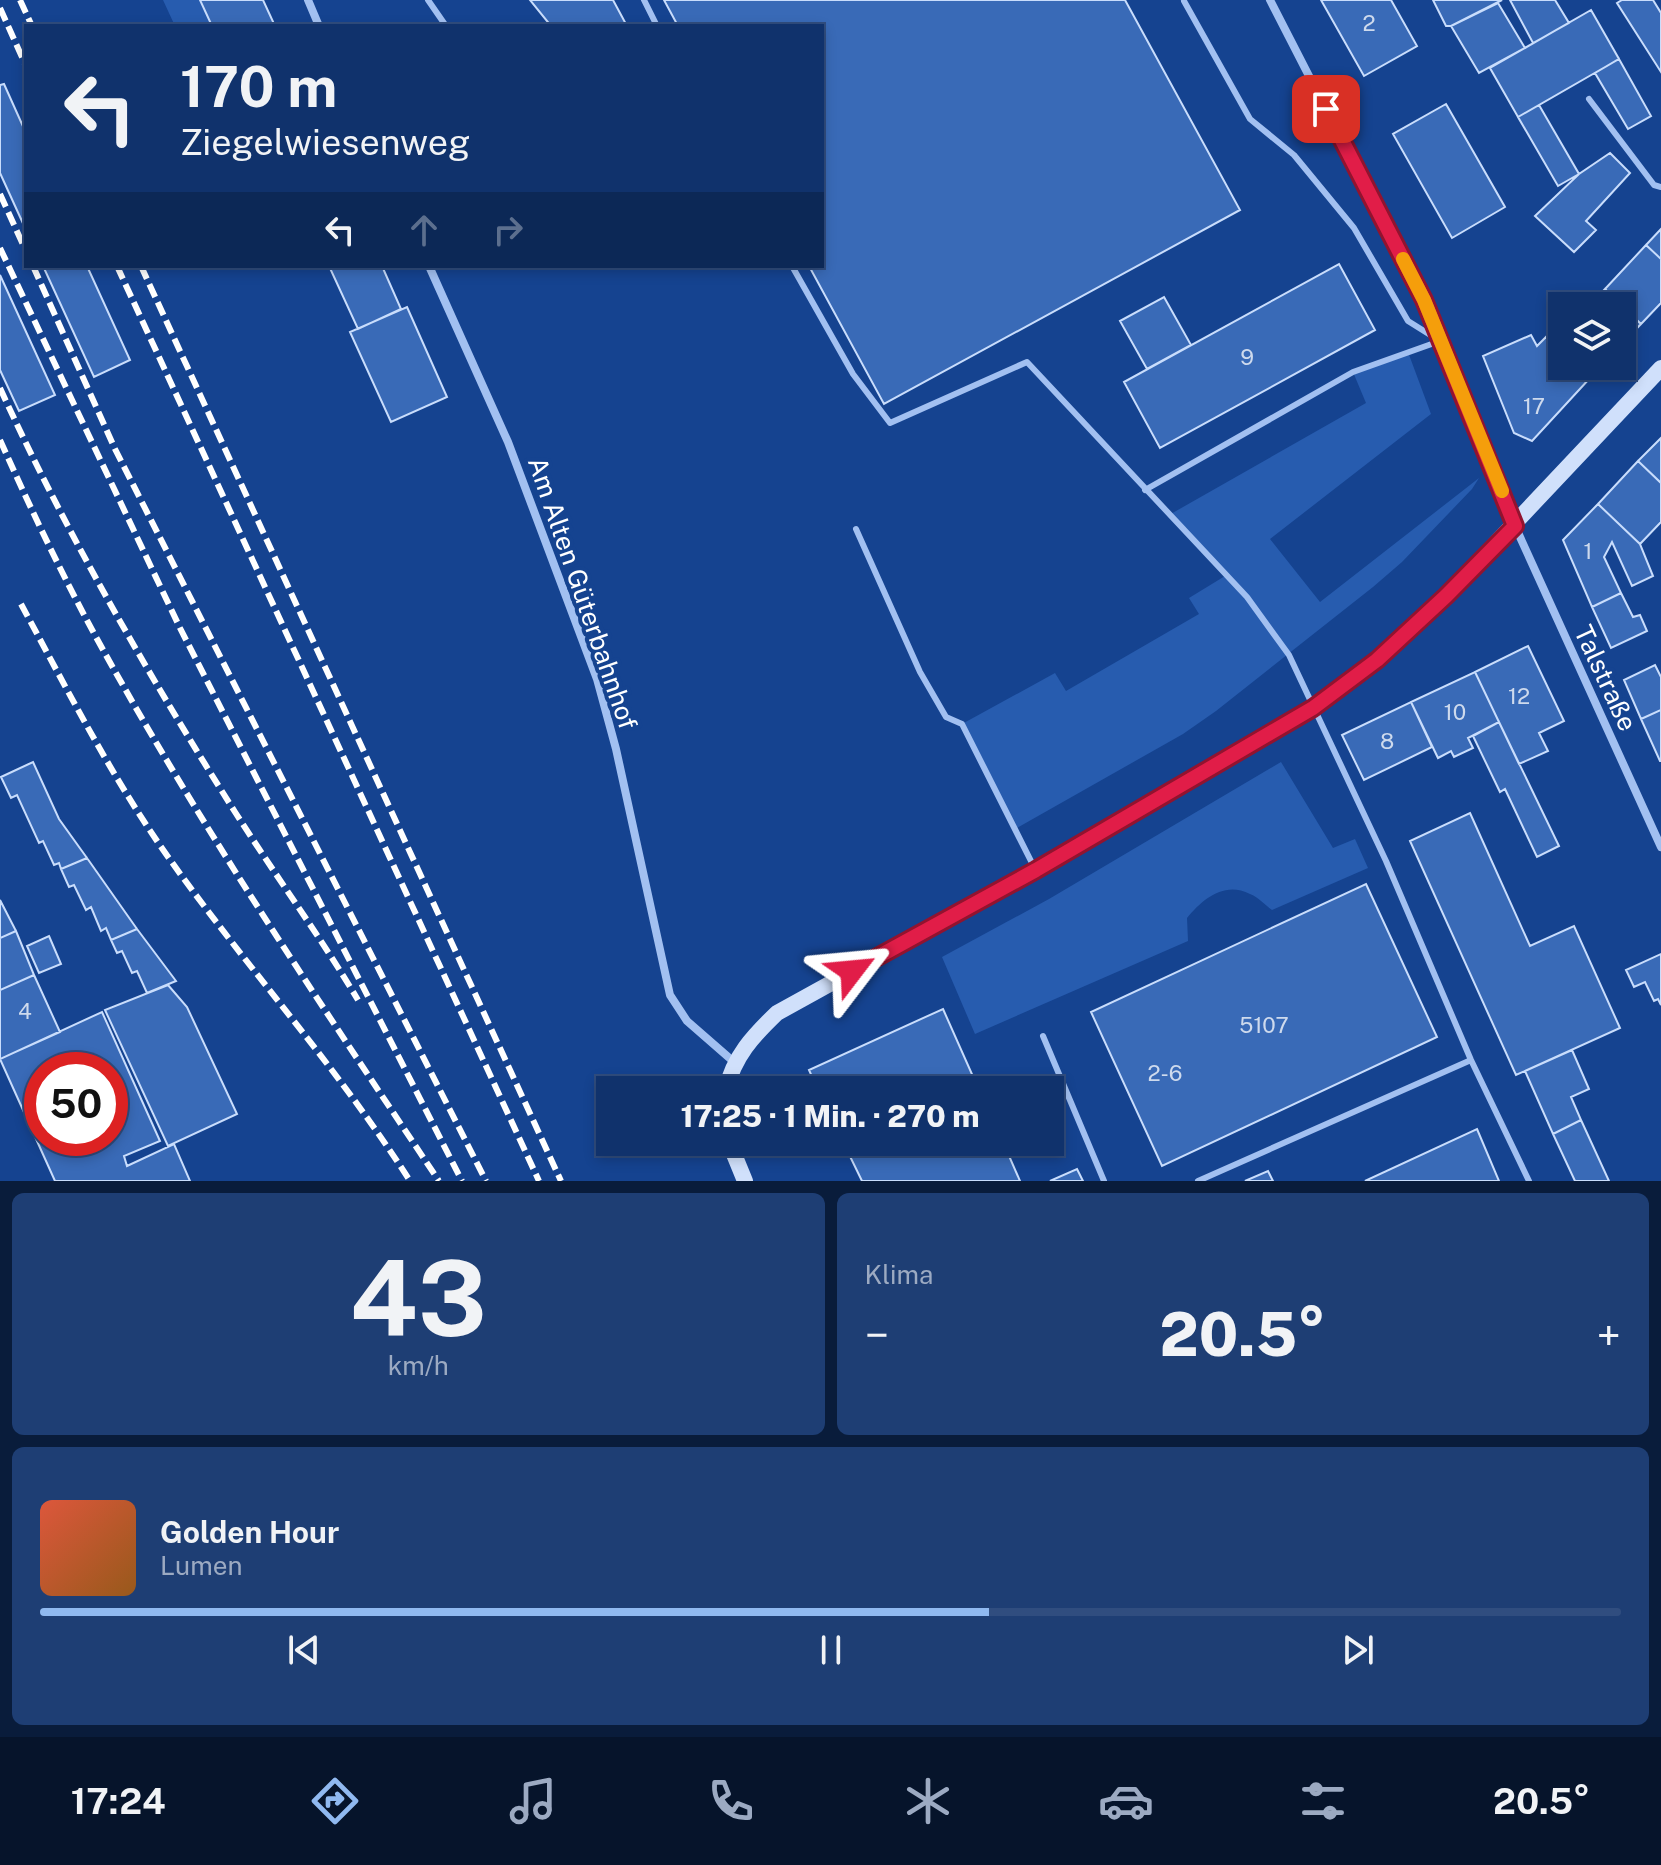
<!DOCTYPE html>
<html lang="de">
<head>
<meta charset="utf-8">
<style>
	body { margin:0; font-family:"Public Sans",sans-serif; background:#1e3e74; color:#f1f3f6; height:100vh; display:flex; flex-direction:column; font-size:30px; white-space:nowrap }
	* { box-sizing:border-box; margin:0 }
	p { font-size:26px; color:#9caac2 }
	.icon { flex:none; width:44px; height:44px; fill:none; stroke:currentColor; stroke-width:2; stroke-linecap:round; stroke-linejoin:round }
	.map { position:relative; height:1181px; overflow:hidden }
	.panel { display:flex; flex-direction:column; gap:12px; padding:12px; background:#091c3b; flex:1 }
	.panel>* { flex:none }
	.guide { position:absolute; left:24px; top:24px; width:800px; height:244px; border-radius:0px; box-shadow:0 4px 12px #0003,0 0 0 2px #304d7f; background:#10326c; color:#f1f3f6; overflow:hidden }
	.controls { position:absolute; left:1548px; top:292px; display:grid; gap:16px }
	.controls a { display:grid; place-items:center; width:88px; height:88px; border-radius:0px; background:#10326c; box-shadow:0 4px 12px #0003,0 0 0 2px #304d7f; font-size:40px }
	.speed { position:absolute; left:24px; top:1052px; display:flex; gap:16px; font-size:40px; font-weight:700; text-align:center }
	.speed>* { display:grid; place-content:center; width:104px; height:104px; border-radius:50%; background:#10326c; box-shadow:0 4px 12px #0003,0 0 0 2px #304d7f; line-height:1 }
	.speed .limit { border:12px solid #d22; background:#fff; color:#111 }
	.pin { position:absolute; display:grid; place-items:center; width:68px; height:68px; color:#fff; margin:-34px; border-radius:16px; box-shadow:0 4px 12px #0006 }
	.me { position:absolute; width:88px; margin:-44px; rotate:61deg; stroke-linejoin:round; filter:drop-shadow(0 0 6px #0008) }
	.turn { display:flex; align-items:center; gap:28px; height:168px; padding:0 24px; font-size:36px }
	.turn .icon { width:104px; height:104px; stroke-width:2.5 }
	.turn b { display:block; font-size:56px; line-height:68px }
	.lanes { display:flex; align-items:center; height:76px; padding:0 24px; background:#0003; justify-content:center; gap:40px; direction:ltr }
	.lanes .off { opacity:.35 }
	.big { font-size:60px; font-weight:800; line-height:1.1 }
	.panel .tile { flex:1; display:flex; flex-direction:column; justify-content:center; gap:12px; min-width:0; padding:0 28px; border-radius:12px; background:#1e3e74 }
	.panel .dial { align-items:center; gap:0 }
	.dial b { font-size:104px; line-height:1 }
	.song { display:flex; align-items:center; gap:24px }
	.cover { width:96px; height:96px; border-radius:12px; background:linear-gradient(135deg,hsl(10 70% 55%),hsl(30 70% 35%)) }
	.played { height:8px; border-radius:4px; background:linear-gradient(90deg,#90b9f0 60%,#304d7f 60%) }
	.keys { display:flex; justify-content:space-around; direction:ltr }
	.heat { display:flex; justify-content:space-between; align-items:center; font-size:44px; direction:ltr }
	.panel .tiles { flex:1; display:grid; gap:12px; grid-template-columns:1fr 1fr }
	.tile:last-child { grid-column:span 2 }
	.trip { position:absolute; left:596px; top:1076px; width:468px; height:80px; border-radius:0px; background:#10326c; box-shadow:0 4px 12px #0003,0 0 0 2px #304d7f; font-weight:800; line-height:80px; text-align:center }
	.menu { display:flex; height:128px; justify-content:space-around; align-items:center; background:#06142b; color:#9caac2 }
	.menu .icon { width:56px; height:56px }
	.menu .current { color:#90b9f0 }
	.menu b { font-size:36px; color:#f1f3f6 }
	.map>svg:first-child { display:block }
	.green { fill:#275caf }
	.building { fill:#396ab7; stroke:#c9ddfc; stroke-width:2; fill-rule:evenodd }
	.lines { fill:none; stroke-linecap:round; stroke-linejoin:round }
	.lane { stroke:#a2c0f1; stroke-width:6 }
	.street { stroke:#a2c0f1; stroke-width:8 }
	.secondary { stroke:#d0e0fb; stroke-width:16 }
	.rail { stroke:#fff; stroke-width:6; stroke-dasharray:14 6; stroke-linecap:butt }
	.route-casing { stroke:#92132f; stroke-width:20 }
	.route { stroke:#e11d48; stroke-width:14 }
	.slow { stroke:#f59e0b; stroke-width:14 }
	.labels { text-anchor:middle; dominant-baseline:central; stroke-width:8; stroke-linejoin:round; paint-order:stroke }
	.number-label { font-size:22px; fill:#cedaed }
	.street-label { font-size:26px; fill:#fff; stroke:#154390 }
</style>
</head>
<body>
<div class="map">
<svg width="1661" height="1181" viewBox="0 0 1661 1181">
	<rect width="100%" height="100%" fill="#154390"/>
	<path class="green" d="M 163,0 L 200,0 L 212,26 L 175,26 Z
		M 1408,352 L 1431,414 L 1270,539 L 1320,602 L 1479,478 L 1472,489 L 1402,562 L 1373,587 L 1216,711 L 1183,734 L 1015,829 L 962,724 L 1055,673 L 1066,691 L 1199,614 L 1189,598 L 1225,576 L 1169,515 L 1366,403 L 1353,372 Z
		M 1281,762 L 1333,848 L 1355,839 L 1368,868 L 1272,910 C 1265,905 1258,897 1250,894 C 1224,881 1203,899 1187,918 L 1188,941 L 975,1034 L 942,957 L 1049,899 Z"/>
	<path class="building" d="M 200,0 L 263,0 L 275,26 L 212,26 Z
		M 530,0 L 613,0 L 627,26 L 551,26 Z
		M 664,0 L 1125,0 L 1240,210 L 884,404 L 809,266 L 822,266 L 822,26 L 678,26 Z
		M 1321,0 L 1391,0 L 1417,46 L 1364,76 Z
		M 1433,0 L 1502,0 L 1451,26 L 1446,26 Z
		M 1510,0 L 1555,0 L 1569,23 L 1533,43 Z
		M 1622,0 L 1653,0 L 1661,13 L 1661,72 L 1617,3 Z
		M 1498,3 L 1525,48 L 1479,73 L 1451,26 Z
		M 1591,10 L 1619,59 L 1518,117 L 1490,68 Z
		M 1619,59 L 1651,116 L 1628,129 L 1595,73 Z
		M 4,84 L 26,133 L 26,230 L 0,173 L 0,85 Z
		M 1446,104 L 1505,207 L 1452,238 L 1393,134 Z
		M 1539,105 L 1579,174 L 1558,186 L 1518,117 Z
		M 1610,153 L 1630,173 L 1586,221 L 1596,230 L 1574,252 L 1535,216 L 1579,174 Z
		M 1661,229 L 1661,259 L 1646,245 Z
		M 1646,245 L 1661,259 L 1661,303 L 1641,324 L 1605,289 Z
		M 1339,264 L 1375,330 L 1160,448 L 1124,382 Z
		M 43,266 L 87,266 L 130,360 L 94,377 Z
		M 329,266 L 382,266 L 401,309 L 358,329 Z
		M 0,275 L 55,395 L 19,411 L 0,370 Z
		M 1605,289 L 1641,324 L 1622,344 L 1622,306 L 1589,306 Z
		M 1164,297 L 1191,345 L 1147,369 L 1120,321 Z
		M 407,307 L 447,397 L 391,422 L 350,332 Z
		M 1531,335 L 1537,346 L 1546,337 L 1562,352 L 1562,366 L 1577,366 L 1590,378 L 1532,441 L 1514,433 L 1483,356 Z
		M 1577,366 L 1602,366 L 1590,378 Z
		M 1661,438 L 1661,483 L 1638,461 Z
		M 1638,461 L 1661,483 L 1661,522 L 1640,544 L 1598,504 Z
		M 1598,504 L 1640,544 L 1653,576 L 1632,586 L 1612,542 L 1604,557 L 1621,593 L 1592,607 L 1563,540 Z
		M 1621,593 L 1633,617 L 1640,615 L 1647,631 L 1611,648 L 1592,607 Z
		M 1528,646 L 1564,721 L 1539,733 L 1548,751 L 1519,764 L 1475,672 Z
		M 1655,665 L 1661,677 L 1661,710 L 1641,719 L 1624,680 Z
		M 1475,672 L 1499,722 L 1468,738 L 1473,748 L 1454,757 L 1451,751 L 1438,758 L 1411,702 Z
		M 1411,702 L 1432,747 L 1364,780 L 1342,735 Z
		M 1661,710 L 1661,761 L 1660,761 L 1641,719 Z
		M 1499,722 L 1559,846 L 1537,857 L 1505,789 L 1500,792 L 1473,736 Z
		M 33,762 L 59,819 L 87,858 L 61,869 L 59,863 L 54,865 L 43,841 L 39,843 L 17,795 L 11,798 L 1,777 Z
		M 1470,813 L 1530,946 L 1574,926 L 1620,1028 L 1516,1075 L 1410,841 Z
		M 87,858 L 137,929 L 111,940 L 106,928 L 101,931 L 91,907 L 86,910 L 74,885 L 69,887 L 61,869 Z
		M 1366,884 L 1437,1037 L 1162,1166 L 1091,1012 Z
		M 0,900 L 16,931 L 0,938 Z
		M 137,929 L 176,981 L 147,993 L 137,971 L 132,973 L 122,951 L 117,953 L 111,940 Z
		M 16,931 L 34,975 L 0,990 L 0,938 Z
		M 49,936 L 61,964 L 39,973 L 27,946 Z
		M 1661,954 L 1661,1005 L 1658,999 L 1654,1001 L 1645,982 L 1634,987 L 1626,970 Z
		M 34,975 L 60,1032 L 0,1059 L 0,990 Z
		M 168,985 L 187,1007 L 237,1114 L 168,1146 L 105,1010 Z
		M 943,1009 L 979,1090 L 818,1090 L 809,1070 Z
		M 102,1012 L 160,1141 L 124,1156 L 127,1166 L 174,1144 L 190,1181 L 55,1181 L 0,1059 ZM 42,1070 L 110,1070 L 110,1138 L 42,1138 Z
		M 1572,1050 L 1589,1089 L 1571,1097 L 1581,1120 L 1553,1134 L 1525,1071 Z
		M 1581,1120 L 1609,1181 L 1575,1181 L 1553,1134 Z
		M 1477,1129 L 1499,1181 L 1365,1181 Z
		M 843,1142 L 1003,1142 L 1020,1181 L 862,1181 Z
		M 1077,1169 L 1083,1181 L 1050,1181 Z
		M 1268,1171 L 1273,1181 L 1245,1181 Z"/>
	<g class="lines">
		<path class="lane" d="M 428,0 L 446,26
			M 644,0 L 657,26
			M 1184,1 L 1250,119 L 1294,155 L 1354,228 L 1408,321 L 1440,341
			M 1589,99 L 1654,185 L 1661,187
			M 792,266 L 853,374 L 890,423 L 1027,362 L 1247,597 L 1289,655 L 1386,861 L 1471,1060 L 1529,1181
			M 1145,490 L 1353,372 L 1440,341
			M 856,529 L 920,672 L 946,717 L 962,724 L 1035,869
			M 1043,1036 L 1104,1181
			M 1198,1181 L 1471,1060"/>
		<path class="street" d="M 308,0 L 319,26
			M 1270,0 L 1424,300 L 1515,526 L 1661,847
			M 429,266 L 508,442 L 597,679 L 616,749 L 670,995 L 687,1021 L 734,1062"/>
		<path class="secondary" d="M 726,1090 C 734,1056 753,1036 777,1013 L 1036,870 L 1313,708 L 1377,660 L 1446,596 L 1661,368
			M 729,1142 L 745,1181"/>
		<path class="rail" d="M 20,0 L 32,26
			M 0,8 L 26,66
			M 0,194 L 26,251
			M 0,248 L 180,628 L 462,1181
			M 33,266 L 115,449 L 486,1181
			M 117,266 L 539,1181
			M 141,266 L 561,1181
			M 0,388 C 67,535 149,676 235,812 C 275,875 320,936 358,1000
			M 0,440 C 30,507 61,573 96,637 C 199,825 320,1003 439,1181
			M 21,604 C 68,691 113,780 171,861 C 248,969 338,1068 410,1181"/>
	</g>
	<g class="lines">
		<g class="route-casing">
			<path id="route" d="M 852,971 L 1036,870 L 1313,708 L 1377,660 L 1446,596 L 1515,526 L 1424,300 L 1326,109"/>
		</g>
		<use href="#route" class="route"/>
		<path class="slow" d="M 1403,259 L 1424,300 L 1502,491"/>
	</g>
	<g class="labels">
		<g class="number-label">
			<text x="1369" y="23">2</text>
			<text x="1247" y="357">9</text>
			<text x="1534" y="406">17</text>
			<text x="1588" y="551">1</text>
			<text x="1519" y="696">12</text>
			<text x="1455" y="712">10</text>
			<text x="1387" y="741">8</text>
			<text x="25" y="1011">4</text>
			<text x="1264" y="1025">5107</text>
			<text x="1165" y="1073">2-6</text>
		</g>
		<g class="street-label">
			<text transform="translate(583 593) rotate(71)">Am Alten Güterbahnhof</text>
			<text transform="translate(1606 678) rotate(65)">Talstraße</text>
		</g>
	</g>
</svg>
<div class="controls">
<a><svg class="icon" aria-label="layers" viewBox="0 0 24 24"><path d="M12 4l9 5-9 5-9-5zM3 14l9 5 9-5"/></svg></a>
</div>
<div class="speed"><div class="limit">50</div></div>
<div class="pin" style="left:1326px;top:109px;background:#d93025"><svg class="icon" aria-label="arrive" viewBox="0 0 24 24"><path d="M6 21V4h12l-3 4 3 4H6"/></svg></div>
<svg class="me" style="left:852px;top:971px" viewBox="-20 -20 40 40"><path d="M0-17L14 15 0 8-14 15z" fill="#e11d48" stroke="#fff" stroke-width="4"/></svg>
<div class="trip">17:25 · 1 Min. · 270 m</div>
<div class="guide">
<div class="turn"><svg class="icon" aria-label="left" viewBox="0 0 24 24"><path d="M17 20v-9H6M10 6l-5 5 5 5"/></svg><div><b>170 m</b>Ziegelwiesenweg</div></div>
<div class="lanes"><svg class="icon" aria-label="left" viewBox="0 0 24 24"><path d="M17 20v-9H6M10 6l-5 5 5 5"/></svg><svg class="icon off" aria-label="ahead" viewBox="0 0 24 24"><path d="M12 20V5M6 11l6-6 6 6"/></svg><svg class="icon off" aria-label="right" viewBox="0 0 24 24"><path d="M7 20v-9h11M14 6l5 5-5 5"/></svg></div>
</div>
</div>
<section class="panel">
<div class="tiles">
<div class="tile dial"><b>43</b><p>km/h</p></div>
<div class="tile"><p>Klima</p>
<div class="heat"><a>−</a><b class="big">20.5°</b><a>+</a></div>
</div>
<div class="tile">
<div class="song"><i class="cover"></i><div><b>Golden Hour</b><p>Lumen</p></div></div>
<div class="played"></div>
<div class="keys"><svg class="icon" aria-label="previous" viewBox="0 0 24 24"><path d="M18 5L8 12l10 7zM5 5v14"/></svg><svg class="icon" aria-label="pause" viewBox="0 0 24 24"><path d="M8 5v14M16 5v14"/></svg><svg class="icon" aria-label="next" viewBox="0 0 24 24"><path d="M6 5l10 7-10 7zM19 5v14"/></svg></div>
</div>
</div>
</section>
<nav class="menu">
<b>17:24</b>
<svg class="icon current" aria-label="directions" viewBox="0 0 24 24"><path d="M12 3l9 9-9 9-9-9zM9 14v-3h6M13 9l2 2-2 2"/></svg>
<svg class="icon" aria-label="music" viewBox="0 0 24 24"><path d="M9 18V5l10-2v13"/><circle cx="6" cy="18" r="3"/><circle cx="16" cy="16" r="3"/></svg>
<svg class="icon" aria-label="phone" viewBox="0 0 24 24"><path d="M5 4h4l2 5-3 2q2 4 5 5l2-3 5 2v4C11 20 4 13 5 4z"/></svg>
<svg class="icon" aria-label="climate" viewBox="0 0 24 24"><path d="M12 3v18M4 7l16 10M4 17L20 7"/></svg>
<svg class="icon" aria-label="car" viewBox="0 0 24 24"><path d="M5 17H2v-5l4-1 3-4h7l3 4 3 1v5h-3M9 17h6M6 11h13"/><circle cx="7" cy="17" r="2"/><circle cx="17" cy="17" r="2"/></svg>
<svg class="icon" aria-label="filters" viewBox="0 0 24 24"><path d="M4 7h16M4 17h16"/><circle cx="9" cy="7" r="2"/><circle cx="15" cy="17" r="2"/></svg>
<b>20.5°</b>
</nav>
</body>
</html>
